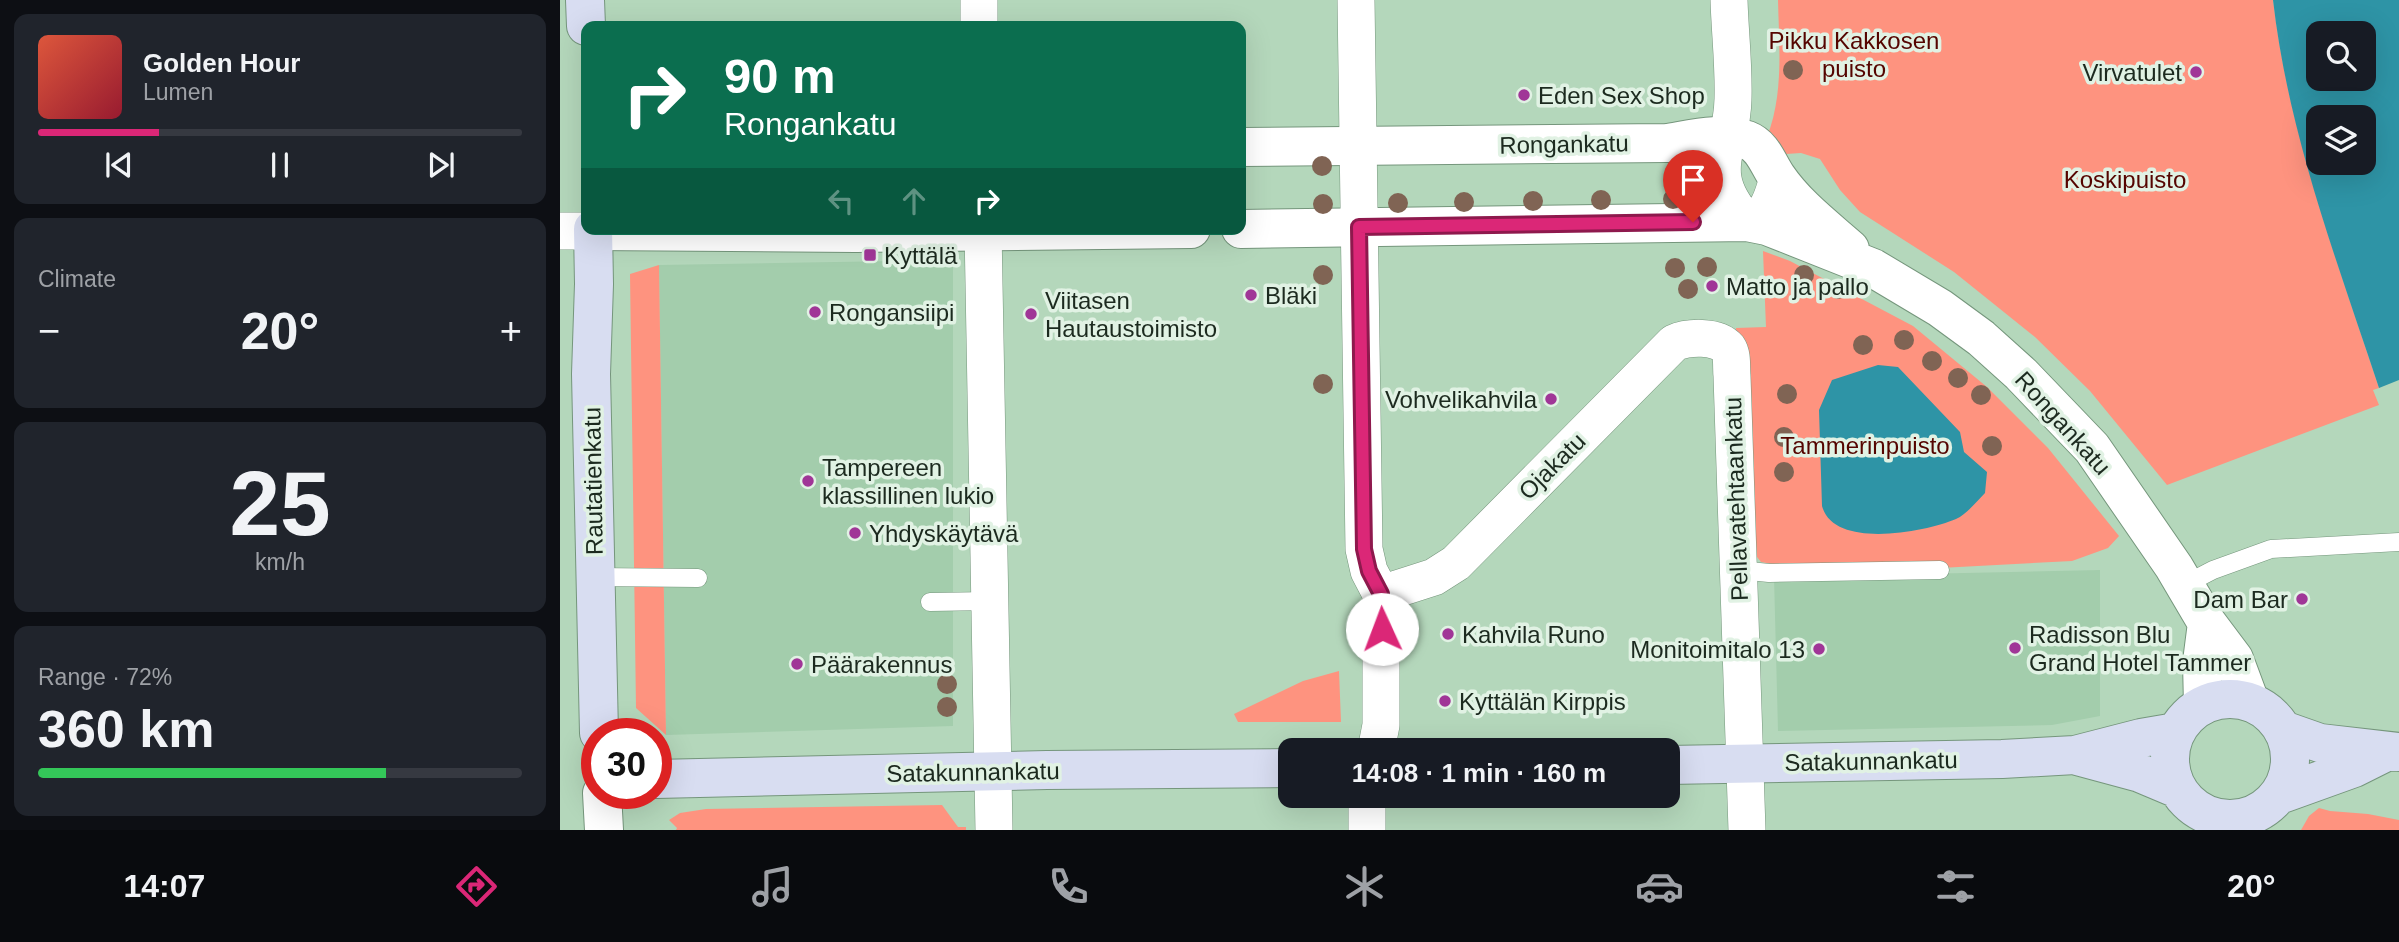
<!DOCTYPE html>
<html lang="en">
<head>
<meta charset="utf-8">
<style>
	body { margin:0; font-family:Helvetica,sans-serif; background:#20242c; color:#f1f3f6; height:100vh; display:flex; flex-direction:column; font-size:26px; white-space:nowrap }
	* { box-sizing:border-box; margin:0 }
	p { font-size:23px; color:#9ea1a6 }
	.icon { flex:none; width:38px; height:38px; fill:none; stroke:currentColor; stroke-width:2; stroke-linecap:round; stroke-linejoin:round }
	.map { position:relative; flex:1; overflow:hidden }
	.sheet { display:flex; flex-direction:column; gap:14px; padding:14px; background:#0d0f14; width:560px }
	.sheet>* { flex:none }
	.top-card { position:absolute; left:21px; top:21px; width:665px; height:214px; border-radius:14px; box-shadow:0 7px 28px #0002; background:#0b6e4f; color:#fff; overflow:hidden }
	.fabs { position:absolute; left:1746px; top:21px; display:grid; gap:14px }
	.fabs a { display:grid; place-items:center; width:70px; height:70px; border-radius:14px; background:#171b24; box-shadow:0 7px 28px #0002; font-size:35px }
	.speed { position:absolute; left:21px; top:718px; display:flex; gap:14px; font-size:35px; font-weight:700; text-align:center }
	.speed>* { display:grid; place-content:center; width:91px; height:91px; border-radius:50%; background:#171b24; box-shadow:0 7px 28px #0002; line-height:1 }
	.speed .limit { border:10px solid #d22; background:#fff; color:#111 }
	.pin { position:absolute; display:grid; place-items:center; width:60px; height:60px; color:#fff; margin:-72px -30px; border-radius:50% 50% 50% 0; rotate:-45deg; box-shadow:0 0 7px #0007 }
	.pin .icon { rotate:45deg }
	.me { position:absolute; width:77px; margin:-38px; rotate:358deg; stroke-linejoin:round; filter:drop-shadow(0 0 5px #0008) }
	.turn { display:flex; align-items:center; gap:24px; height:147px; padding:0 28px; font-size:32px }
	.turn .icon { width:91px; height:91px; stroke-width:2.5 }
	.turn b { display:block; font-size:49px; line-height:60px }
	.lanes { display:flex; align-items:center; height:66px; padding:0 28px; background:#0003; justify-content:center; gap:35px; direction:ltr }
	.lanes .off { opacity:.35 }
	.big { font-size:52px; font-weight:700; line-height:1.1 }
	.sheet .card { flex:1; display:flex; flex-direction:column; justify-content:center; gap:10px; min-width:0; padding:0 24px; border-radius:14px; background:#20242c }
	.sheet .dial { align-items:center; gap:0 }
	.dial b { font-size:91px; line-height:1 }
	.song { display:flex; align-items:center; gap:21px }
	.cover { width:84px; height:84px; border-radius:10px; background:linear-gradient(135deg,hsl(10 70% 55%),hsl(350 70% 35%)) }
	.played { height:7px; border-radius:4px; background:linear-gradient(90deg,#db2777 25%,#363941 25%) }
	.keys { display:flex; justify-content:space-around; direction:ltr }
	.heat { display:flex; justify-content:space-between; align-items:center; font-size:38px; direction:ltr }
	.charge { height:10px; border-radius:5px; background:linear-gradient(90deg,#34c759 72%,#363941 0) }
	.trip { position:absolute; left:718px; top:738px; width:402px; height:70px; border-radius:14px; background:#171b24; box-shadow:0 7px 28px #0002; font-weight:700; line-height:70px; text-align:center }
	.menu { display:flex; height:112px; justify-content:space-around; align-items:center; background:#090b0e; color:#9ea1a6 }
	.menu .icon { width:49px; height:49px }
	.menu .selected { color:#db2777 }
	.menu b { font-size:32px; color:#f1f3f6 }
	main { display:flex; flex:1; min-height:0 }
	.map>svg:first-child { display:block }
	.built { fill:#a3cdac }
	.green { fill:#fe937f }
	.water { fill:#2e94a6; fill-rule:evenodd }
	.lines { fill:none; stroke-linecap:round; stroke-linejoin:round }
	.service-casing { stroke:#75967c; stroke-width:19 }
	.minor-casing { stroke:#75967c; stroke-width:38 }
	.tertiary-casing { stroke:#75967c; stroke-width:40 }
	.secondary-casing { stroke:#75967c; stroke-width:40 }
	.service { stroke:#fff; stroke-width:18 }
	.minor { stroke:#fff; stroke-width:37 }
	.tertiary { stroke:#fff; stroke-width:38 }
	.secondary { stroke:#d8ddf1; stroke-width:38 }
	.tree { fill:#806454 }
	.route-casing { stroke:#8e194d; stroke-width:18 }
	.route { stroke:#db2777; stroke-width:12 }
	.poi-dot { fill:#a03697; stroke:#e1f2e4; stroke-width:2.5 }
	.labels { text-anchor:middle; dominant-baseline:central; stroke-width:7; stroke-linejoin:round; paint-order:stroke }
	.park-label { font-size:24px; fill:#550500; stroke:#e1f2e4 }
	.poi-label { font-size:24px; fill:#1c2a1f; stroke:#e1f2e4; text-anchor:start }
	.street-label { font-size:24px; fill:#1c2a1f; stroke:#e1f2e4 }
</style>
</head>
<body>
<main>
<section class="sheet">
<div class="card">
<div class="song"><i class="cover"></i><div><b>Golden Hour</b><p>Lumen</p></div></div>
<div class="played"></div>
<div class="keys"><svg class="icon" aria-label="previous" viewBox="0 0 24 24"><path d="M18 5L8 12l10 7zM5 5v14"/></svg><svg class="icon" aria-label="pause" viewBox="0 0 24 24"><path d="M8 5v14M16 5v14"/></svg><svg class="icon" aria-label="next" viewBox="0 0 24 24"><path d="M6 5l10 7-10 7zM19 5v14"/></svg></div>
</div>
<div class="card"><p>Climate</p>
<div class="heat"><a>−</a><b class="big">20°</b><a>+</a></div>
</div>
<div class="card dial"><b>25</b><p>km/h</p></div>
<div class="card"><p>Range · 72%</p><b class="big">360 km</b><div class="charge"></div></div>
</section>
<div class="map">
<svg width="1839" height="830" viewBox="0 0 1839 830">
	<rect width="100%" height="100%" fill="#b4d7bb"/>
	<path class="built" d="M 393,260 L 393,726 L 106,735 L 99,265 Z
		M 1540,570 L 1540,716 L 1492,725 L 1218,731 L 1214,577 Z"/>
	<path class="green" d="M 1218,0 L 1713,0 C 1729,134 1777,260 1819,388 L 1813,390 L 1819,405 L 1607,485 L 1530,391 L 1475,337 L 1394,272 L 1300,212 L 1280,190 L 1260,159 L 1241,153 L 1226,154 L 1217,151 L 1207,137 C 1224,94 1219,45 1218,0 Z
		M 1203,251 L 1230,261 L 1353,326 L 1427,387 L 1488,448 L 1559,536 L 1548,548 L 1512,561 L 1380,568 L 1242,569 L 1201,562 L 1186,543 L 1176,328 L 1206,327 Z
		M 99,265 L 106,735 L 76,708 L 70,274 Z
		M 779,671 L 781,722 L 678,722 L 674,714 L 743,681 Z
		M 382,805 L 398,827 L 406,827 L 406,830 L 116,830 L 117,828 L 109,820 L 120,813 L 146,809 Z
		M 1759,808 L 1770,811 L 1808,814 L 1839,820 L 1839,830 L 1741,830 L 1749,816 Z"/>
	<path class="water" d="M 1713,0 L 1839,0 L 1839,380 L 1819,388 C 1777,261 1728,133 1713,0 ZM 1759,33 L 1804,33 L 1804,79 L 1759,79 ZM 1759,117 L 1804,117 L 1804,163 L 1759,163 Z
		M 1318,365 L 1338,367 L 1400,432 L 1404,452 L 1427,472 L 1425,493 C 1416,502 1407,514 1396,519 C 1365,532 1274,550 1262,506 L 1259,410 L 1272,380 Z"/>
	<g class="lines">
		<g class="service-casing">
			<path id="service" d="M 1179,570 L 1209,573 L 1380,570
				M 35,577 L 138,578
				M 1626,584 L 1653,570 L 1711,549 L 1839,542
				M 370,602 L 430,601"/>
		</g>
		<g class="minor-casing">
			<path id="minor" d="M 419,0 L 419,26
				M 796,0 L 804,549 L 809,571 L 821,594 L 821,725 L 816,751
				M 1169,0 C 1170,33 1174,66 1173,99 C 1172,153 1142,171 1187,222 C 1210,213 1211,200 1218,179
				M 423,229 L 434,830
				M 0,231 L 33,231
				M 821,594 L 874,577 L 896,563 L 1114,343 C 1127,337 1157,335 1168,348 C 1173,355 1171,368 1172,376 L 1187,830
				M 807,796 L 807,830"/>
		</g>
		<g class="tertiary-casing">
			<path id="tertiary" d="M 681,147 L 1107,143 C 1132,139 1162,131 1187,140 C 1203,146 1208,164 1217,177 C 1236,205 1265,227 1290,249
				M 681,229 L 1187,222 L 1207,226 L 1313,268 L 1380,308 L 1421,338 L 1461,374 L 1532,448 L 1614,567 L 1647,623 L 1674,659 L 1690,702
				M 33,231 L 296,233 L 631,229
				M 1643,705 L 1642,662 L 1647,623
				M 42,793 L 44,830"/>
		</g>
		<g class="secondary-casing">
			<path id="secondary" d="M 25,0 L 26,26
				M 33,229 L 34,284 L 31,374 L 39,733
				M1610 759a60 60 0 1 1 120 0a60 60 0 1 1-120 0Z
				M 1723,730 L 1760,743 L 1839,752
				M 1517,756 L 1580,773 L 1618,789
				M 1108,765 L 1442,759 L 1515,755 L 1581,738 L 1616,732
				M 96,779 L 487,770 L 730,768
				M 1719,795 L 1794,768 L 1826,752"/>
		</g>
		<use href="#service" class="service"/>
		<use href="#minor" class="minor"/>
		<use href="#tertiary" class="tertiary"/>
		<use href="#secondary" class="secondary"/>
	</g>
	<g class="tree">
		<circle cx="1233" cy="70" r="10"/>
		<circle cx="762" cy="166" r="10"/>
		<circle cx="1113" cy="199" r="10"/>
		<circle cx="1041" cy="200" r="10"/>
		<circle cx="973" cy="201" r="10"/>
		<circle cx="904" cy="202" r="10"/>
		<circle cx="838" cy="203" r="10"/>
		<circle cx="763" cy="204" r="10"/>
		<circle cx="1147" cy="267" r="10"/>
		<circle cx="1115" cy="268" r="10"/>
		<circle cx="763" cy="275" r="10"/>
		<circle cx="1244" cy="275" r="10"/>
		<circle cx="1128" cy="289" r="10"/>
		<circle cx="1278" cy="289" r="10"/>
		<circle cx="1344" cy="340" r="10"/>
		<circle cx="1303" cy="345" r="10"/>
		<circle cx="1372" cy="361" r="10"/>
		<circle cx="1398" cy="378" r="10"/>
		<circle cx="763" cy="384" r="10"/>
		<circle cx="1227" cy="394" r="10"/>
		<circle cx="1421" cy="395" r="10"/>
		<circle cx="1224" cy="437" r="10"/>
		<circle cx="1432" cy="446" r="10"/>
		<circle cx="1224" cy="472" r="10"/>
		<circle cx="387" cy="684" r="10"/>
		<circle cx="387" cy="707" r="10"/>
	</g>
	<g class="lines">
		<g class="route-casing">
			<path id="route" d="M 822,629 L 821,594 L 809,571 L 804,549 L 799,227 L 1133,222"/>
		</g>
		<use href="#route" class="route"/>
	</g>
	<g class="poi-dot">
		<circle cx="1636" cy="72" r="7"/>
		<circle cx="964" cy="95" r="7"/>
		<rect x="303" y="248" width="14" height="14" rx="3.5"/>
		<circle cx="1152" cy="286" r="7"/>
		<circle cx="691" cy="295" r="7"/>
		<circle cx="255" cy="312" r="7"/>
		<circle cx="471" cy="314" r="7"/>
		<circle cx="991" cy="399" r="7"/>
		<circle cx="248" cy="481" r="7"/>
		<circle cx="295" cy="533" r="7"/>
		<circle cx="1742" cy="599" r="7"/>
		<circle cx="888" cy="634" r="7"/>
		<circle cx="1455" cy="648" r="7"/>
		<circle cx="1259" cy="649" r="7"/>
		<circle cx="237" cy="664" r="7"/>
		<circle cx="885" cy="701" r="7"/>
	</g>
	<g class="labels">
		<g class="park-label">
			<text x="1294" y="40">Pikku Kakkosen<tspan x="1294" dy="28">puisto</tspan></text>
			<text x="1565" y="179">Koskipuisto</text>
			<text x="1305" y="445">Tammerinpuisto</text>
		</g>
		<g class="poi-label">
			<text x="1622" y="72" text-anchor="end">Virvatulet</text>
			<text x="978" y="95">Eden Sex Shop</text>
			<text x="324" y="255">Kyttälä</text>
			<text x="1166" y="286">Matto ja pallo</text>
			<text x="705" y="295">Bläki</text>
			<text x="485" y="300">Viitasen<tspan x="485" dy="28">Hautaustoimisto</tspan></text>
			<text x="269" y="312">Rongansiipi</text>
			<text x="977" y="399" text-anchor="end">Vohvelikahvila</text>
			<text x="262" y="467">Tampereen<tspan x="262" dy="28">klassillinen lukio</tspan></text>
			<text x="309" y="533">Yhdyskäytävä</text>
			<text x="1728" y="599" text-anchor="end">Dam Bar</text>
			<text x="902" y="634">Kahvila Runo</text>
			<text x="1469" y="634">Radisson Blu<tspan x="1469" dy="28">Grand Hotel Tammer</tspan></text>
			<text x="1245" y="649" text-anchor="end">Monitoimitalo 13</text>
			<text x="251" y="664">Päärakennus</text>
			<text x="899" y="701">Kyttälän Kirppis</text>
		</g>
		<g class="street-label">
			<text transform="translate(1004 144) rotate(-1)">Rongankatu</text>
			<text transform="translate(1503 423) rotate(48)">Rongankatu</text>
			<text transform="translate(992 466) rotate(-45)">Ojakatu</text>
			<text transform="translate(33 481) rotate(-91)">Rautatienkatu</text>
			<text transform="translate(1176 499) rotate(-92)">Pellavatehtaankatu</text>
			<text transform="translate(1311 761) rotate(-1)">Satakunnankatu</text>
			<text transform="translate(413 772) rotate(-1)">Satakunnankatu</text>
		</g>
	</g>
</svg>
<div class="fabs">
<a><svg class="icon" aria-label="search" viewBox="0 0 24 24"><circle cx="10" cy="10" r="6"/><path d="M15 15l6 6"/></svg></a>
<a><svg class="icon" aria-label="layers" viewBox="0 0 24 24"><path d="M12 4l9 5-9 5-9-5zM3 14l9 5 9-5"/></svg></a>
</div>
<div class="speed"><div class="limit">30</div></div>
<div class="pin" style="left:1133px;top:222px;background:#d93025"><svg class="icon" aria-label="arrive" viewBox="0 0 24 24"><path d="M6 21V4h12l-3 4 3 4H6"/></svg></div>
<svg class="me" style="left:822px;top:629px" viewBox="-20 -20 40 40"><circle r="19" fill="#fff"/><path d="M0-13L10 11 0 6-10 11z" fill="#db2777"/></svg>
<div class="trip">14:08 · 1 min · 160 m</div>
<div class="top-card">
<div class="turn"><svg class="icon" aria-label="right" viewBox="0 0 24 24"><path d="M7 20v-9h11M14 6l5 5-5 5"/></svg><div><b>90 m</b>Rongankatu</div></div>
<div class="lanes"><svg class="icon off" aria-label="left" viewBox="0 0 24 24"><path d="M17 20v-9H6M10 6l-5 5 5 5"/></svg><svg class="icon off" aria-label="ahead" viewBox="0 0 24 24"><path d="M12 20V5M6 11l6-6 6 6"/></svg><svg class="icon" aria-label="right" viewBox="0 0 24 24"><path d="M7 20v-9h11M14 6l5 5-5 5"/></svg></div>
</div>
</div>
</main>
<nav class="menu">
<b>14:07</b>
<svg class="icon selected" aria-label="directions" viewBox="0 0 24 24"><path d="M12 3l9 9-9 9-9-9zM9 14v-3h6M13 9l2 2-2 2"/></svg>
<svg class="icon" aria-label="music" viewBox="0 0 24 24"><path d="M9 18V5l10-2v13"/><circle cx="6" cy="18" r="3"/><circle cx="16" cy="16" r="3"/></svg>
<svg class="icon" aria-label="phone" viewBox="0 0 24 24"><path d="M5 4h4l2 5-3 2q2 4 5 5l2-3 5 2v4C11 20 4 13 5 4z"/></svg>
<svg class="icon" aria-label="climate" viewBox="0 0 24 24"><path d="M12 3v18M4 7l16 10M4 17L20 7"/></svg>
<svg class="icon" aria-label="car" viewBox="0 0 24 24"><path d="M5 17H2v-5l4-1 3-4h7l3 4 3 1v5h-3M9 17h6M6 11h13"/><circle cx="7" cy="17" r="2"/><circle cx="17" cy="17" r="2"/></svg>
<svg class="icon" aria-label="filters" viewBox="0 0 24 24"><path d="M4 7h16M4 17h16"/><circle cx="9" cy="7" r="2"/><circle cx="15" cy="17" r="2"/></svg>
<b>20°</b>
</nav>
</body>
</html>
